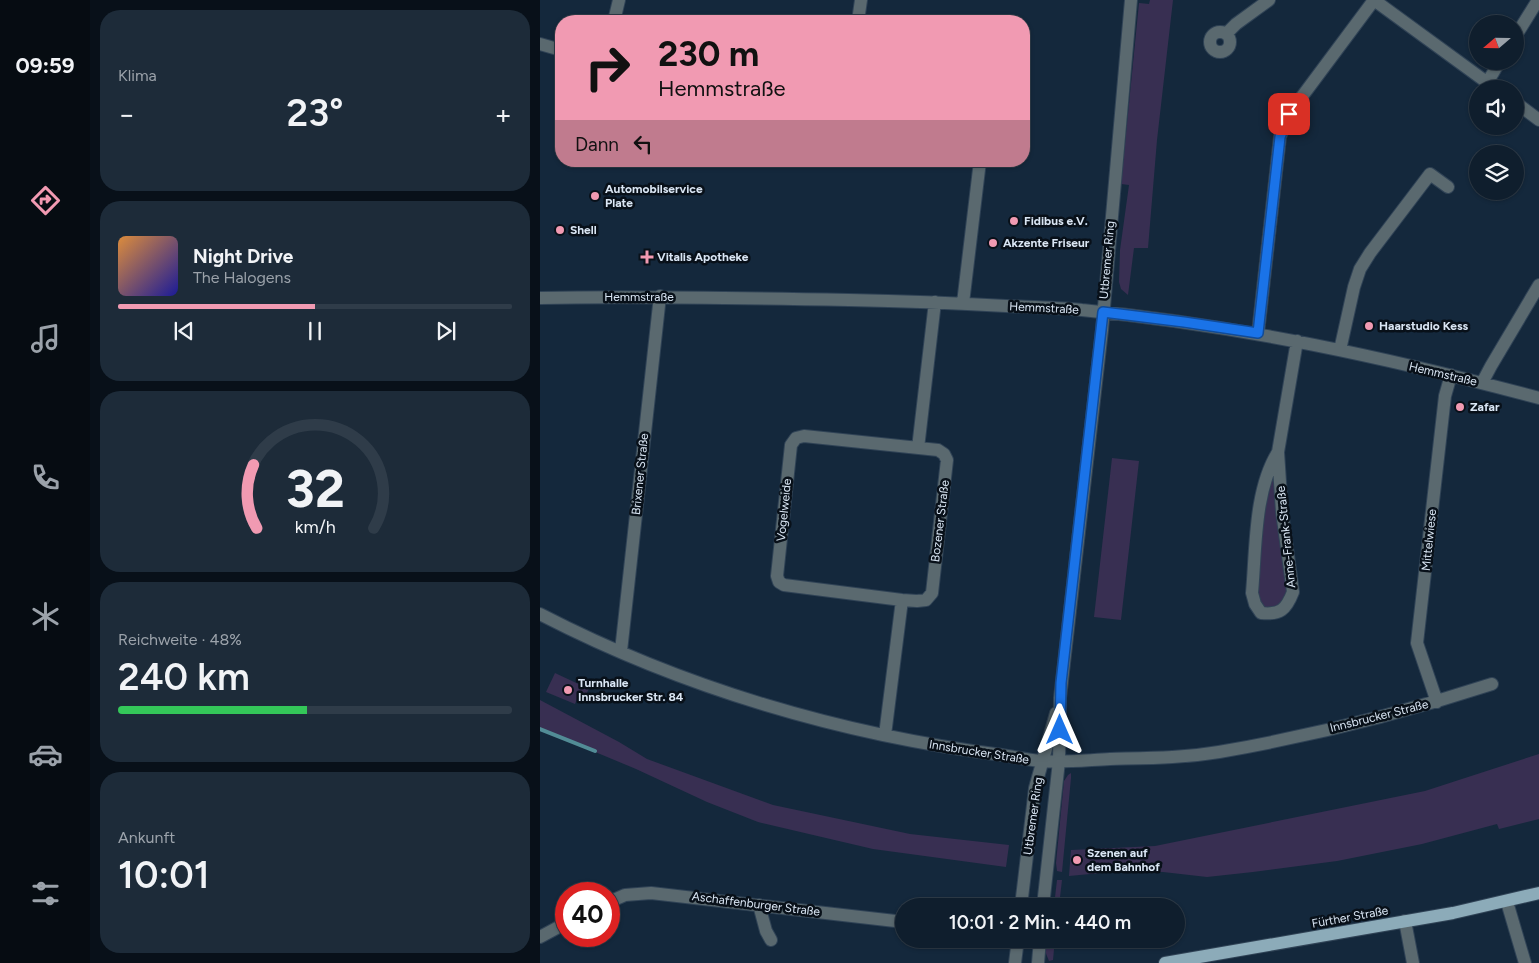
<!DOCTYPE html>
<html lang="de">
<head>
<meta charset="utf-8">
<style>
	body { margin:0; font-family:Figtree,sans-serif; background:#1d2b39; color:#f1f3f6; height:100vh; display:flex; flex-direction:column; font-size:19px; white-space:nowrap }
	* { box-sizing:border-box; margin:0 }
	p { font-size:16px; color:#9ba2aa }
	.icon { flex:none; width:28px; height:28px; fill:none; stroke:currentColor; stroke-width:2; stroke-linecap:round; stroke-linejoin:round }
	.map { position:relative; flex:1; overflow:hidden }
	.drawer { display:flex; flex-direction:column; gap:10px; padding:10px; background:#081019; width:450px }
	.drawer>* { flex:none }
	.banner { position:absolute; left:15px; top:15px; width:475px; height:152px; border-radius:20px; box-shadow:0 1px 4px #0004,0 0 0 1px #2f3c49; background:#f19ab2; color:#111; overflow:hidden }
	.needle { width:32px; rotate:250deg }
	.fabs { position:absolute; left:929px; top:15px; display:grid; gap:10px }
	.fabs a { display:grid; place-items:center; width:55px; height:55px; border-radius:50%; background:#0f1e2d; box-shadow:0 1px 4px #0004,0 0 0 1px #2f3c49; font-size:25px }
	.speed { position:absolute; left:15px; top:882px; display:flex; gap:10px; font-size:25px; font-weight:700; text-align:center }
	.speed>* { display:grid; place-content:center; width:65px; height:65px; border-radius:50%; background:#0f1e2d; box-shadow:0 1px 4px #0004,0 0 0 1px #2f3c49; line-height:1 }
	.speed .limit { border:8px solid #d22; background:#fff; color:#111 }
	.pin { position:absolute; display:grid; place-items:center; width:42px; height:42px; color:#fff; margin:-21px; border-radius:10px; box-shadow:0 2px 8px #0006 }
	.me { position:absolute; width:55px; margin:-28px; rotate:0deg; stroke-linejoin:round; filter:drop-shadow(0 0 4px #0008) }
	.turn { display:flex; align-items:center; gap:18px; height:105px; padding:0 20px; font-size:22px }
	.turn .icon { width:65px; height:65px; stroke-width:2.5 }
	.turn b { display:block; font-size:35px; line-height:42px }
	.then { display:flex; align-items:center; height:48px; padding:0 20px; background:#0003; gap:10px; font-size:19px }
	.big { font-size:38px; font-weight:600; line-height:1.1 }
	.drawer .tile { flex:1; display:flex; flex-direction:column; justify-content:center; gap:8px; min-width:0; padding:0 18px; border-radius:20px; background:#1d2b39 }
	.drawer .dial { align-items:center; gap:0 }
	.dial svg { height:130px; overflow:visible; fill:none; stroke:#2f3c49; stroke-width:7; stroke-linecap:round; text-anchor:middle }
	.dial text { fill:#f1f3f6; stroke:none }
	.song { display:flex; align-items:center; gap:15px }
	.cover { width:60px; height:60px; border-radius:8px; background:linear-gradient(135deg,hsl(30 70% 55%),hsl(240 70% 35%)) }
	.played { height:5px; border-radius:2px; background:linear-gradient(90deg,#f19ab2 50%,#2f3c49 50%) }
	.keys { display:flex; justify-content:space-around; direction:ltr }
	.heat { display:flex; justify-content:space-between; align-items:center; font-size:28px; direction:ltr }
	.charge { height:8px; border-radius:4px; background:linear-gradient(90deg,#34c759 48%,#2f3c49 0) }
	.trip { position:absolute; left:355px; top:898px; width:290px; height:50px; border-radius:25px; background:#0f1e2d; box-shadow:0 1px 4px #0004,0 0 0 1px #2f3c49; font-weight:600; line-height:50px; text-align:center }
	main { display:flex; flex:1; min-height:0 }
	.menu { display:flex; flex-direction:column; width:90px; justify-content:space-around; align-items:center; background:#060c12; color:#9ba2aa }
	.menu .icon { width:35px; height:35px }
	.menu .selected { color:#f19ab2 }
	.menu b { font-size:22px; color:#f1f3f6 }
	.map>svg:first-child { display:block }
	.green { fill:#382f52 }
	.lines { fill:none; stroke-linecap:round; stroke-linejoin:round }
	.stream { stroke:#528c96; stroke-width:4 }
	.minor-casing { stroke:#304356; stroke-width:14 }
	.major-casing { stroke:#304356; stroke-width:14 }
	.minor { stroke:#5a696f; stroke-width:12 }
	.major { stroke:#8cabb9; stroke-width:12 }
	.route-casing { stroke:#114b97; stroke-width:12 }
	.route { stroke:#1a73e8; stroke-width:9 }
	.poi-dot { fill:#f19ab2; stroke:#081019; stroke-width:2 }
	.labels { text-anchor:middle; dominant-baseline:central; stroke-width:5; stroke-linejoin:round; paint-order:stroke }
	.poi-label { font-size:12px; font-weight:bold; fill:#dae6f4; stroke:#081019; text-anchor:start }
	.street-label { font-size:12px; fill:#dae6f4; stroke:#081019 }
</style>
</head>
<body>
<main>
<nav class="menu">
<b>09:59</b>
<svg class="icon selected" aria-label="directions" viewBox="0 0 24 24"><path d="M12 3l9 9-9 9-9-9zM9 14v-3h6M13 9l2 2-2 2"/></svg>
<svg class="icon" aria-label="music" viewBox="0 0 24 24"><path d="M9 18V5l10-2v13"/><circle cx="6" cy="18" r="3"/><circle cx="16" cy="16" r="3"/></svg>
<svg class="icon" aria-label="phone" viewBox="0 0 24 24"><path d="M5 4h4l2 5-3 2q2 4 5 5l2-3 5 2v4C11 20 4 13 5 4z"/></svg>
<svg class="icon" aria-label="climate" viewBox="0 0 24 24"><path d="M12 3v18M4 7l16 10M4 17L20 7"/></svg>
<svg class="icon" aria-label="car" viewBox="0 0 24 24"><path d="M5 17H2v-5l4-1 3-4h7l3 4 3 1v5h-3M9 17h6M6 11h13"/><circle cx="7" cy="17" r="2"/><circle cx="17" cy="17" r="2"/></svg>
<svg class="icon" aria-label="filters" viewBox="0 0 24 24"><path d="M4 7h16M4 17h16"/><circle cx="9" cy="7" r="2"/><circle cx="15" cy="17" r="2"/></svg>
</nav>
<section class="drawer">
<div class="tile"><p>Klima</p>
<div class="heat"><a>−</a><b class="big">23°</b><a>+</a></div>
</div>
<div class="tile">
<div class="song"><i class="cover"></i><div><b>Night Drive</b><p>The Halogens</p></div></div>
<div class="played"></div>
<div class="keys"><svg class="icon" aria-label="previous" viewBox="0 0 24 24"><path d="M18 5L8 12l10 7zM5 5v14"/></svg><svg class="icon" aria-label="pause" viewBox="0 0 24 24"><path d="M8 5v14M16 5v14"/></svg><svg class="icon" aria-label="next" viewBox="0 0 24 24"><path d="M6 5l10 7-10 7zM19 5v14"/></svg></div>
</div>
<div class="tile dial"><svg viewBox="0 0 100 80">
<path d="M14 69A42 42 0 1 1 86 69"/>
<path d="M14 69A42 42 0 0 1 12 30" stroke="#f19ab2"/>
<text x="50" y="56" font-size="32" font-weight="700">32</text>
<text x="50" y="72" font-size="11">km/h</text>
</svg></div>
<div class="tile"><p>Reichweite · 48%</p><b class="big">240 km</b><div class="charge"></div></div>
<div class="tile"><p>Ankunft</p><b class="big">10:01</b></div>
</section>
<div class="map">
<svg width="999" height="963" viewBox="0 0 999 963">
	<rect width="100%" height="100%" fill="#14283c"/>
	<path class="green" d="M 610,0 L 633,0 L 617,140 L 608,248 L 594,248 L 588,295 L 581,289 L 579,282 L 580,250 L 589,185 L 581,184 L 599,3 L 609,4 Z
		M 572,458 L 599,461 L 581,620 L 554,617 Z
		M 734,466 L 749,586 L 743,604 L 725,610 L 717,596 L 722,524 Z
		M 15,673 L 49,689 L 46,694 L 40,692 L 35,704 L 6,692 Z
		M 0,700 L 79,742 L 107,759 L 233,805 L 370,834 L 469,845 L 466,867 L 333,849 L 218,822 L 167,802 L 96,769 L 0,729 Z
		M 999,754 L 999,819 L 959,829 L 957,824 L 882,844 L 797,861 L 713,872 L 667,877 L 623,872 L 582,871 L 529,876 L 531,850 L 615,846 L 885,791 Z
		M 531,773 L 531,778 L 522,872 L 517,871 L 516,863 L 524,781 L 528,775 Z
		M 517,880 L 522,880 L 519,906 L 514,906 Z
		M 506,939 L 515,939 L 513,960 L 509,961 L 505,951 Z"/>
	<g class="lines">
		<path class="stream" d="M 0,729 L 55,751"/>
		<g class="minor-casing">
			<path id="minor" d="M 74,21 L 79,0
				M 318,21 L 321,0
				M670 42a10 10 0 1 1 20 0a10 10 0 1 1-20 0Z
				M 686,34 L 696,24 L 729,0
				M 975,37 L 998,0
				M 0,44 L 21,50
				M 947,83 L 960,61
				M 975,102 L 999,120
				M 0,298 C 103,296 206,298 309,300 C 361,301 414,303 466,306 C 491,307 517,307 542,310 C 697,325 849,358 999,398
				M 423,303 L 440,161
				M 718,333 L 740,137 L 749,114 L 834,0 L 956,89
				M 800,350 L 814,287 L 820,269 L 830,253 L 890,174 L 908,187
				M 942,383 L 951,366 L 999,285
				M 264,436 L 398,450 L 404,454 L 407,460 L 392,593 L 386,600 L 377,601 L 362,600 L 244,585 L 239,582 L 237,576 L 251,445 L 256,438 Z
				M 378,448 L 395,302
				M 738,452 C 714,490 716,549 712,593 L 715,604 L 721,613 C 740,615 746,610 753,592 L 742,512 L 738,452 L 757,341
				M 0,614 C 143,688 303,735 462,755 C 475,757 488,760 501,761 C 523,763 548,760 570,759 C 606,758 643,758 679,752 C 771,736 863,713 952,684
				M 81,651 L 120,296
				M 897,702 L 877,643 L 905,396 L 911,375
				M 345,735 L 362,600
				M 69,902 L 85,895 L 111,893 L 364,922
				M 967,902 L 985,963
				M 219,905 L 226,931 L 231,940
				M 481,906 L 495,788 L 516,713
				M 503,906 L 519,761 L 520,698 L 562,330 L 591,0
				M 865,921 L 873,963
				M 0,937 L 26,923
				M 475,963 L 478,939
				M 498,963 L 500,939"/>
		</g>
		<g class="major-casing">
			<path id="major" d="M 625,963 L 913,913 L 999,893"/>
		</g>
		<use href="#minor" class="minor"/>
		<use href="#major" class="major"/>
	</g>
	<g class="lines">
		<g class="route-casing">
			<path id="route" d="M 520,730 L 521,683 L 563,312 L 644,322 L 718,333 L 740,137 L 749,114"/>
		</g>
		<use href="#route" class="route"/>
	</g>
	<g class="poi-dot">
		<circle cx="55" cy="196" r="5"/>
		<circle cx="474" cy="221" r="5"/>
		<circle cx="20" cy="230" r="5"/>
		<circle cx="453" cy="243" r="5"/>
		<path d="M104.5 249.5h5v5h5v5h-5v5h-5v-5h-5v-5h5z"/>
		<circle cx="829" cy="326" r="5"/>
		<circle cx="920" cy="407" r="5"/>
		<circle cx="28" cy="690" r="5"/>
		<circle cx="537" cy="860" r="5"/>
	</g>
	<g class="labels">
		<g class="poi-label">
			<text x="65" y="189">Automobilservice<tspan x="65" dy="14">Plate</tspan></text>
			<text x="484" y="221">Fidibus e.V.</text>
			<text x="30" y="230">Shell</text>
			<text x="463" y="243">Akzente Friseur</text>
			<text x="117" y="257">Vitalis Apotheke</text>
			<text x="839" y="326">Haarstudio Kess</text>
			<text x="930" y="407">Zafar</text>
			<text x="38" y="683">Turnhalle<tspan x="38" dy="14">Innsbrucker Str. 84</tspan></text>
			<text x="547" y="853">Szenen auf<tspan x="547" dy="14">dem Bahnhof</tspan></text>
		</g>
		<g class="street-label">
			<text transform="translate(567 260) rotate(-85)">Utbremer Ring</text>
			<text x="99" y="297">Hemmstraße</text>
			<text transform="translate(504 308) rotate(3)">Hemmstraße</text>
			<text transform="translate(903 374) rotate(13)">Hemmstraße</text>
			<text transform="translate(100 474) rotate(-84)">Brixener Straße</text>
			<text transform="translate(244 510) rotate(-84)">Vogelweide</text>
			<text transform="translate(400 521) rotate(-83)">Bozener Straße</text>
			<text transform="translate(746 537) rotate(-96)">Anne-Frank-Straße</text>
			<text transform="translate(889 540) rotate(-84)">Mittelwiese</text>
			<text transform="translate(839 716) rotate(-14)">Innsbrucker Straße</text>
			<text transform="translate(439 752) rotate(9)">Innsbrucker Straße</text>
			<text transform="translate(493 816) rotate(-82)">Utbremer Ring</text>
			<text transform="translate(216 904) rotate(7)">Aschaffenburger Straße</text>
			<text transform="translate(810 917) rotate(-10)">Fürther Straße</text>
		</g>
	</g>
</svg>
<div class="fabs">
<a><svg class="needle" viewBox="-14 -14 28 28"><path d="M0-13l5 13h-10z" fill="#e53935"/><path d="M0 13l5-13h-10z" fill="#9ba2aa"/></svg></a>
<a><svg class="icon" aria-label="sound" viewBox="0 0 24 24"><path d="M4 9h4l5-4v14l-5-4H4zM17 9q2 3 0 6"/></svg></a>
<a><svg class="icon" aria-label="layers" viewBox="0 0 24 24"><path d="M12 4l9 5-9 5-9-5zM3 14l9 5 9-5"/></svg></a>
</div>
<div class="speed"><div class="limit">40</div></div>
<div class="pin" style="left:749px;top:114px;background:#d93025"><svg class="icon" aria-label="arrive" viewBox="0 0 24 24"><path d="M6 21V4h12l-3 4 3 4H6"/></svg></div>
<svg class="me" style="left:520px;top:730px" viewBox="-20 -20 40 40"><path d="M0-17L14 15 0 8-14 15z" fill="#1a73e8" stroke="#fff" stroke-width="4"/></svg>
<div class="trip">10:01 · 2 Min. · 440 m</div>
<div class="banner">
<div class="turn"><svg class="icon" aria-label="right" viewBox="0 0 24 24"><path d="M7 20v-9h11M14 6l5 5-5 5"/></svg><div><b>230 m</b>Hemmstraße</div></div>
<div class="then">Dann<svg class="icon" aria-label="left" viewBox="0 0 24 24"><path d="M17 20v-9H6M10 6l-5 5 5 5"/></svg></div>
</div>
</div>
</main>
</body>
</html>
